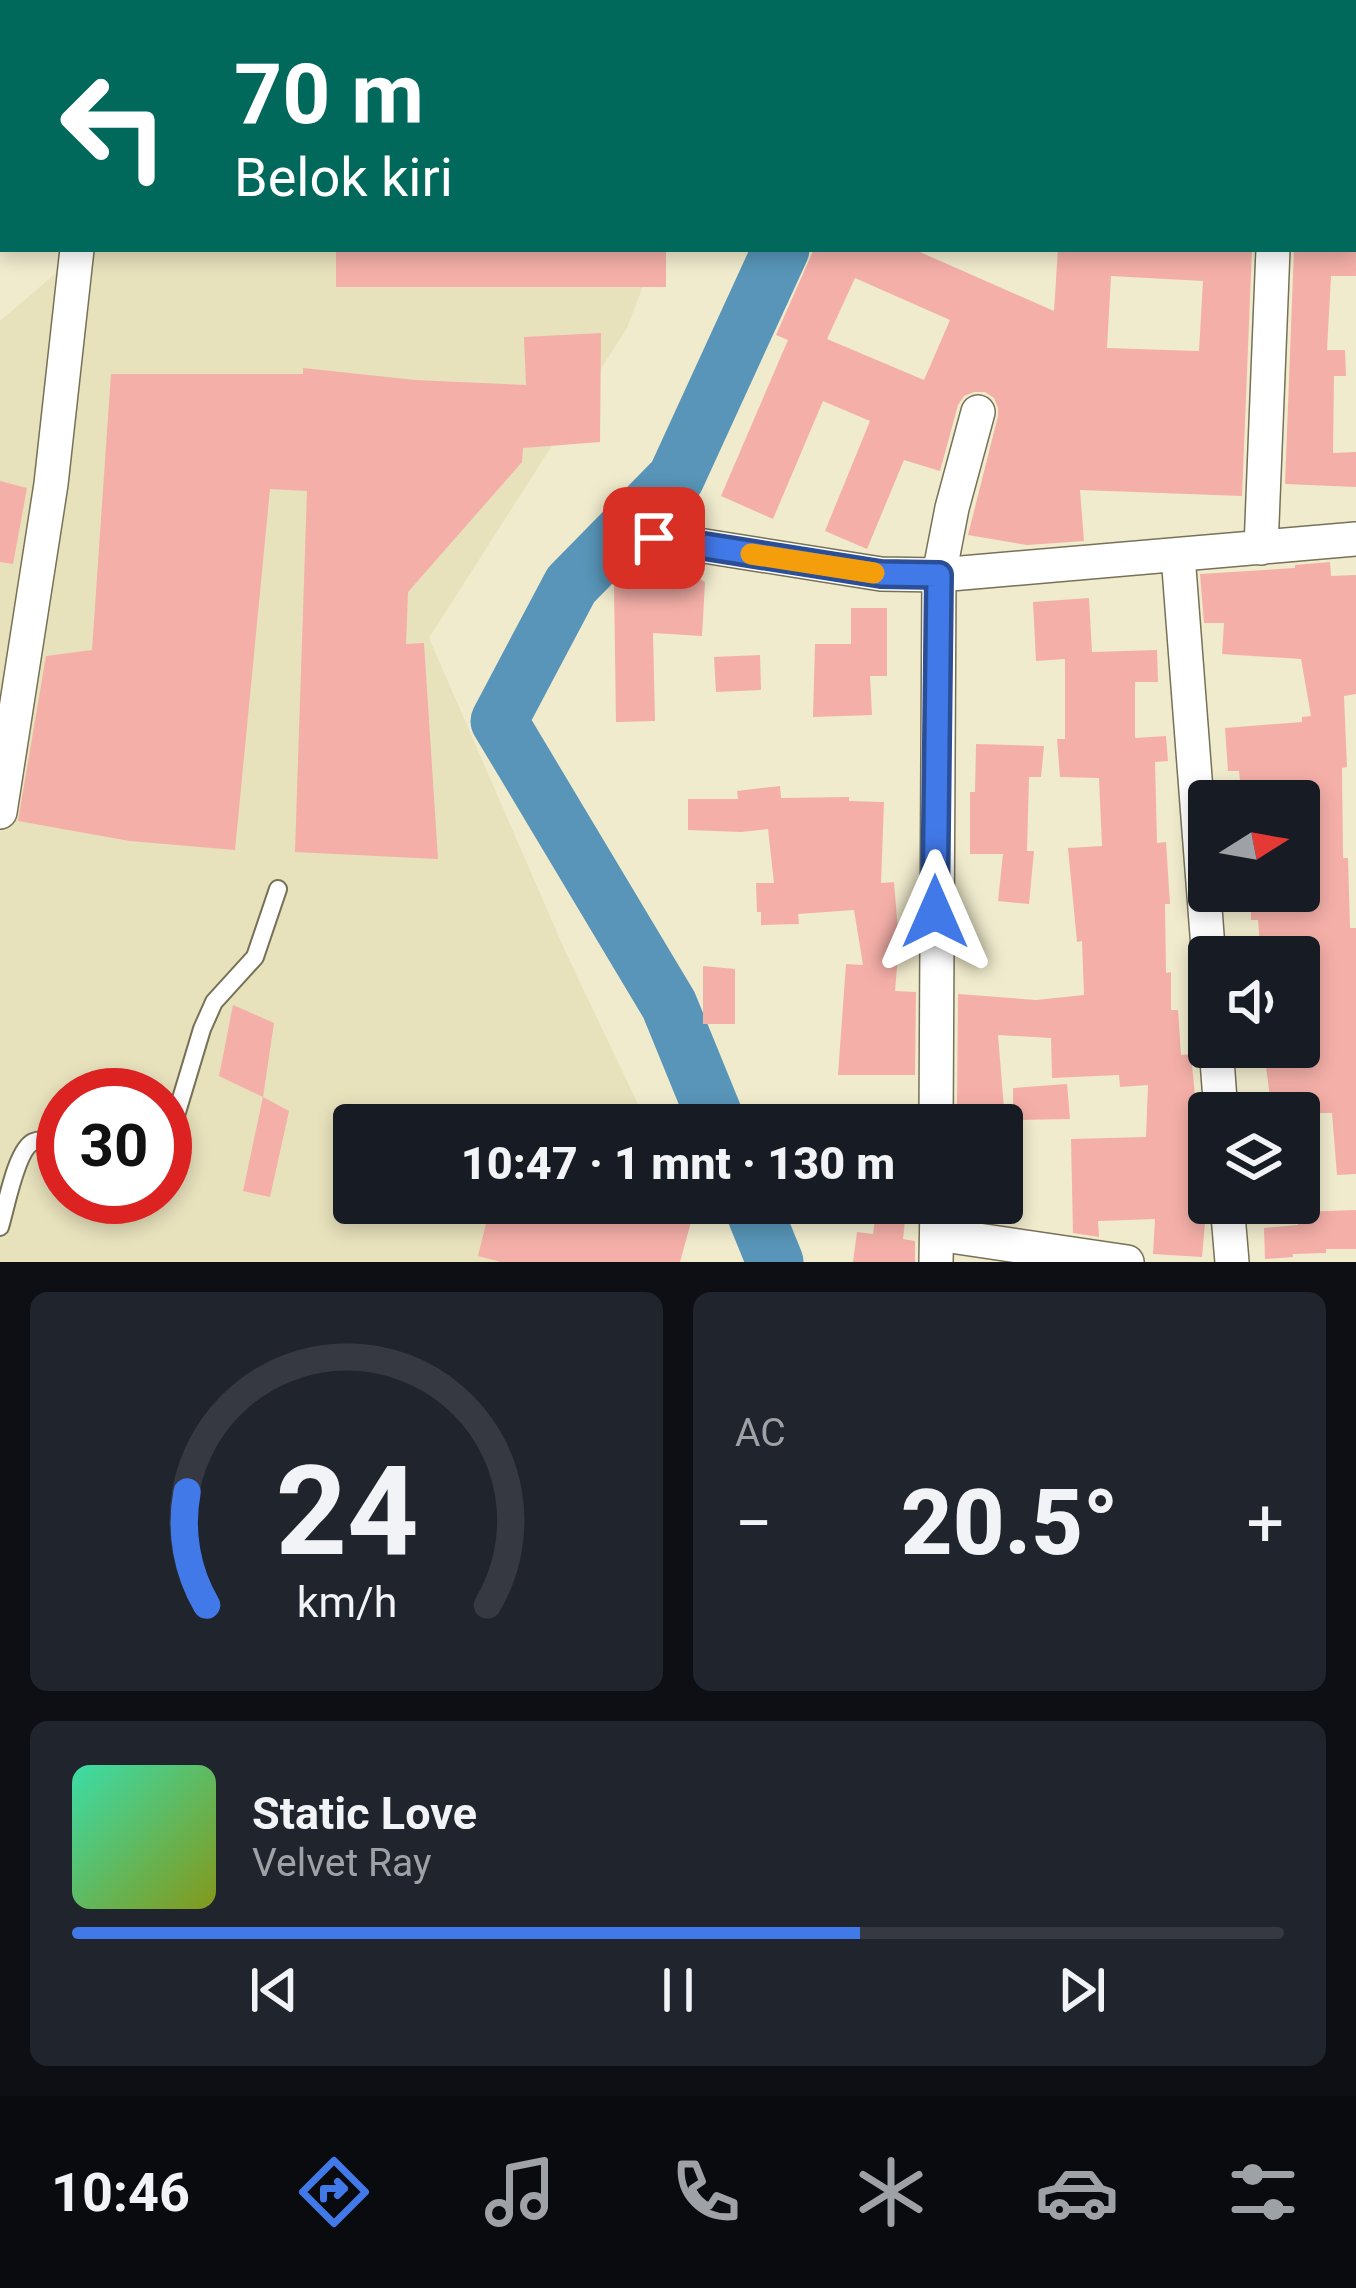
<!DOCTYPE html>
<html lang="id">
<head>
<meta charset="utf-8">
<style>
	body { margin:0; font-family:Roboto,sans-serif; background:#20242c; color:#f1f3f6; height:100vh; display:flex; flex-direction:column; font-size:45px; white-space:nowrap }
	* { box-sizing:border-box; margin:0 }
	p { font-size:39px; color:#9ea1a6 }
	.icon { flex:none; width:66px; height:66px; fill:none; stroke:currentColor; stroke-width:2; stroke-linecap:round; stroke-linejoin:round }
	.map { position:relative; height:1262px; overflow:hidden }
	.sheet { display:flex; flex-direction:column; gap:30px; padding:30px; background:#0d0f14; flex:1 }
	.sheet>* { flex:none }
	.banner { position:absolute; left:0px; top:0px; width:1356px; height:252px; box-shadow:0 6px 18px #0003; background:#00695c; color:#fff; overflow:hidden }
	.needle { width:78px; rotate:79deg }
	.controls { position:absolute; left:1188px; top:780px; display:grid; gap:24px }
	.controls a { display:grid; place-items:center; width:132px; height:132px; border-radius:12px; background:#171b24; box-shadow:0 6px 18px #0003; font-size:60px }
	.speed { position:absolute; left:36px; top:1068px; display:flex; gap:24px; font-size:60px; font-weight:700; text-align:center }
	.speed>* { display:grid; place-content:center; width:156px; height:156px; border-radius:50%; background:#171b24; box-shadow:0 6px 18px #0003; line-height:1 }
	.speed .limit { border:18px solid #d22; background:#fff; color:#111 }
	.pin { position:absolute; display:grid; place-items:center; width:102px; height:102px; color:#fff; margin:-51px; border-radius:24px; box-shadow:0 6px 18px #0006 }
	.me { position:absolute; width:132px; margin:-66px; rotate:0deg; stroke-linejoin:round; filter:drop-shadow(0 0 9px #0008) }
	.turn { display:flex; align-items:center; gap:42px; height:252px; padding:0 36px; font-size:54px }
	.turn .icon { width:156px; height:156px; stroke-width:2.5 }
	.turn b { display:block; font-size:84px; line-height:102px }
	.big { font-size:90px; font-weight:800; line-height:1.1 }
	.sheet .tile { flex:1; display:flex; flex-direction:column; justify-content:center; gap:18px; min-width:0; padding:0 42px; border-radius:18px; background:#20242c }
	.sheet .dial { align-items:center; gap:0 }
	.dial svg { height:312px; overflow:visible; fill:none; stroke:#363941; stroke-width:7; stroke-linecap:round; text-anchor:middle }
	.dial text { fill:#f1f3f6; stroke:none }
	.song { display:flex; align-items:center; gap:36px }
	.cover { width:144px; height:144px; border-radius:18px; background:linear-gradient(135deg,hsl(160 70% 55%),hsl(70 70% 35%)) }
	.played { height:12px; border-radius:6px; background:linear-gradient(90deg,#4279e9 65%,#363941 65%) }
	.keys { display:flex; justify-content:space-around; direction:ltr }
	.heat { display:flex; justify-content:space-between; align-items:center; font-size:66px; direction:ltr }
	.sheet .tiles { flex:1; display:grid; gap:30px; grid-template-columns:1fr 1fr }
	.tile:last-child { grid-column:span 2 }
	.trip { position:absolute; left:333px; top:1104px; width:690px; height:120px; border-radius:12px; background:#171b24; box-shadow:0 6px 18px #0003; font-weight:800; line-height:120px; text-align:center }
	.tabs { display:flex; height:192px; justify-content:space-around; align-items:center; background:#090b0e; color:#9ea1a6 }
	.tabs .icon { width:84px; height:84px }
	.tabs .current { color:#4279e9 }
	.tabs b { font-size:54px; color:#f1f3f6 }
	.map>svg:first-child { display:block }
	.built { fill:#e7e1bc; fill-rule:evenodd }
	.green { fill:#c8cda1 }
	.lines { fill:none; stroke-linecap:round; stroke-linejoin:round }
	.river { stroke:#5895b8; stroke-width:57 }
	.building { fill:#f4afa8; fill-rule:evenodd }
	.lane-casing { stroke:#767157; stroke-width:20 }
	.street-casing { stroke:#767157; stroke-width:36 }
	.lane { stroke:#fff; stroke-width:16 }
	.street { stroke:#fff; stroke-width:33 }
	.route-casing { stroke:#2b4f97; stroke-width:30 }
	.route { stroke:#4279e9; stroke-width:21 }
	.slow { stroke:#f59e0b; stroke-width:21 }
</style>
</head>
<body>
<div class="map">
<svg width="1356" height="1262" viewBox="0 0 1356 1262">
	<rect width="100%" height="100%" fill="#f0ebcd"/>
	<path class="built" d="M 119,0 L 782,0 L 780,3 L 118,3 Z
		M 77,249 L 657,249 L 627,328 L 429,638 L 566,953 L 648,1125 L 354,1125 L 354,1203 L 651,1203 L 635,1262 L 0,1262 L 0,321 L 76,256 ZM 63,1095 L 165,1095 L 165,1197 L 63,1197 Z"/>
	<path class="green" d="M 1167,0 L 1356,0 L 1356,119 L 1353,119 L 1353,3 L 1165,3 Z"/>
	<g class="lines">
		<path class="river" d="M 991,3 L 996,0
			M 718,1125 L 669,1005 L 499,721 L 571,585 L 676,478 L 781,249
			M 751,1203 L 775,1262"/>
	</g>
	<path class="building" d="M 336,249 L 666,249 L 666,287 L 336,287 Z
		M 814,249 L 913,249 L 1054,311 L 1058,249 L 1252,249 L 1242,496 L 1080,490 L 1084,541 L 1027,545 L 968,535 L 998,416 L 998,408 L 994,398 L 985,392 L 974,392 L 964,396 L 958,405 L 940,471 L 904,460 L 867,549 L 825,531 L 870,421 L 823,401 L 773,519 L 721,496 L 788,340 L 776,335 ZM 1111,276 L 1203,281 L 1199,351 L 1107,348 ZM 855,278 L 950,320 L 924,380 L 827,339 Z
		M 1294,249 L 1356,249 L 1356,276 L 1331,276 L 1327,350 L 1345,350 L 1346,376 L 1334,376 L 1333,453 L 1356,452 L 1356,487 L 1285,484 Z
		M 601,333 L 600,442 L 523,448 L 522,462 L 408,592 L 406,644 L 424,643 L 438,859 L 295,852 L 307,491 L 270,489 L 235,850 L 130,841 L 18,821 L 46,656 L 92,650 L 111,374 L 303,374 L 303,368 L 415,380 L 526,385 L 524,337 Z
		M 0,481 L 27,488 L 13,564 L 0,562 Z
		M 1330,562 L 1331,576 L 1356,575 L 1356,694 L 1344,696 L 1347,767 L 1342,768 L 1343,858 L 1348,858 L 1350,928 L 1356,928 L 1356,1174 L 1337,1175 L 1332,1113 L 1272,1113 L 1264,1051 L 1299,1047 L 1299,957 L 1261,957 L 1258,920 L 1251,920 L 1251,891 L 1303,891 L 1299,801 L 1242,801 L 1239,771 L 1228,771 L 1225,728 L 1302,722 L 1302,717 L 1311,716 L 1301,659 L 1222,654 L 1224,623 L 1204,623 L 1200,574 L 1295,568 L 1295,565 Z
		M 675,563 L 705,582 L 702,636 L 653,633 L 655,721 L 616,722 L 614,585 L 674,584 Z
		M 1089,598 L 1092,652 L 1157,650 L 1158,682 L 1135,682 L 1135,738 L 1166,736 L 1168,761 L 1155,762 L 1157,843 L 1166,842 L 1170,904 L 1165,904 L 1166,973 L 1171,972 L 1171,1010 L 1178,1010 L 1181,1055 L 1191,1054 L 1196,1106 L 1194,1177 L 1209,1178 L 1202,1257 L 1153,1254 L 1155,1219 L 1098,1221 L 1099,1237 L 1073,1233 L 1071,1139 L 1146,1137 L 1148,1085 L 1120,1087 L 1119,1075 L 1052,1078 L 1051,1038 L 998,1035 L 1004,1108 L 957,1108 L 958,994 L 1036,1000 L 1084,995 L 1082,941 L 1077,942 L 1068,848 L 1102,846 L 1099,778 L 1060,777 L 1057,739 L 1065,739 L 1065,659 L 1036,661 L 1033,602 Z
		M 851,608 L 887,608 L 887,676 L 870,676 L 872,715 L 813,717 L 815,644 L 851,644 Z
		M 760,655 L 761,690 L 716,692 L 714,657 Z
		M 976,744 L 1044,746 L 1041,777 L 1029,777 L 1027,851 L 1034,851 L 1029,904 L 998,901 L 1003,854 L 970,854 L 970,792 L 975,792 Z
		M 780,786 L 781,798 L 849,797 L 849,801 L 884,802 L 881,883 L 894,882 L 899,943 L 895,991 L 916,992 L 915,1075 L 838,1075 L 846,964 L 863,965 L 854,910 L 798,914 L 799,924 L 761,925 L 761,912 L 757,912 L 756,883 L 774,883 L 768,829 L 741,832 L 688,830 L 688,799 L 738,799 L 737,791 Z
		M 703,966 L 735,969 L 735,1024 L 703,1024 Z
		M 233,1005 L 274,1023 L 263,1097 L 219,1076 Z
		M 1067,1084 L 1070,1119 L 1013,1120 L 1013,1088 Z
		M 263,1097 L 289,1111 L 270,1197 L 243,1191 Z
		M 491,1203 L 607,1203 L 691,1222 L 680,1262 L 501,1262 L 478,1256 Z
		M 877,1203 L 907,1203 L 903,1239 L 915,1241 L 915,1262 L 853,1262 L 857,1232 L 873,1234 Z
		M 1356,1210 L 1356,1249 L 1326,1249 L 1326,1253 L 1293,1254 L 1293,1257 L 1265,1259 L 1264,1228 L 1298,1225 L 1298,1212 Z"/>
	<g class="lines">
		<g class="lane-casing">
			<path id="lane" d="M 518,3 L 521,0
				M 165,1145 L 168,1142 L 202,1029 L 214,1002 L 255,957 L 278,889
				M 0,1227 C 6,1208 16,1150 33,1142 C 42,1138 53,1142 63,1144"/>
		</g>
		<g class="street-casing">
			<path id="street" d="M 109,3 L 109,0
				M 654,538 L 881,574 L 939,575 L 1356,539
				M 1261,548 L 1273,249
				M 1178,555 L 1209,961
				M 0,812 L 51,484 L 77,249
				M 1216,1047 L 1221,1113
				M 936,1125 L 939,575 L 952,508 L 978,412
				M 1227,1203 L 1232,1262
				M 937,1234 L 1127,1262
				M 936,1262 L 937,1203"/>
		</g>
		<use href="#lane" class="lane"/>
		<use href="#street" class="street"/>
	</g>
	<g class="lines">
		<g class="route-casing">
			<path id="route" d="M 654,538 L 881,574 L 939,575 L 935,912"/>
		</g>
		<use href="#route" class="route"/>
		<path class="slow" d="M 751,554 L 874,573"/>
	</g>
</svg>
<div class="controls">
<a><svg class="needle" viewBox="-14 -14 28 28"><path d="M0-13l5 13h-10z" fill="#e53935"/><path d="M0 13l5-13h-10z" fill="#9ea1a6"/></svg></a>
<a><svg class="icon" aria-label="sound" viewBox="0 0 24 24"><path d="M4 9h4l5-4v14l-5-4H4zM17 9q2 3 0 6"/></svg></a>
<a><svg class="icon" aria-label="layers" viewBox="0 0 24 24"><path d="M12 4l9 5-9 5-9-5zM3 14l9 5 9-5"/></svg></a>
</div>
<div class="speed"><div class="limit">30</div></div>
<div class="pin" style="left:654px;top:538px;background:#d93025"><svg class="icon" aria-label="arrive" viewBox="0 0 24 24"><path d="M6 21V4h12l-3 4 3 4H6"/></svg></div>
<svg class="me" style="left:935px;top:912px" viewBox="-20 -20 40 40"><path d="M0-17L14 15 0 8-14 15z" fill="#4279e9" stroke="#fff" stroke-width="4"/></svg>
<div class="trip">10:47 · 1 mnt · 130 m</div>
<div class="banner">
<div class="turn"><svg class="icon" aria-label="left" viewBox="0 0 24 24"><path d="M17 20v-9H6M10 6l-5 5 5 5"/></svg><div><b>70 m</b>Belok kiri</div></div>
</div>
</div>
<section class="sheet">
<div class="tiles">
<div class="tile dial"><svg viewBox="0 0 100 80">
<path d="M14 69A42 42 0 1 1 86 69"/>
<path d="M14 69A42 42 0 0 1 9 40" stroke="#4279e9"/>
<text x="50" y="56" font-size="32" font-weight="700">24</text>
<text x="50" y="72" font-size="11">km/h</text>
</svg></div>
<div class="tile"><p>AC</p>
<div class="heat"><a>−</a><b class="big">20.5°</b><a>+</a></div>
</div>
<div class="tile">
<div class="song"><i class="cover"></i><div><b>Static Love</b><p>Velvet Ray</p></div></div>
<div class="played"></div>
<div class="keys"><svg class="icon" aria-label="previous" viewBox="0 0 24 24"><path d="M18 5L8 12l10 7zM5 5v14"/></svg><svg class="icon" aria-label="pause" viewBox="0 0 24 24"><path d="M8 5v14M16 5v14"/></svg><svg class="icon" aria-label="next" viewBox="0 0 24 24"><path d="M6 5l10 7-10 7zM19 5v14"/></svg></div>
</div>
</div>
</section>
<nav class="tabs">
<b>10:46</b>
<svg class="icon current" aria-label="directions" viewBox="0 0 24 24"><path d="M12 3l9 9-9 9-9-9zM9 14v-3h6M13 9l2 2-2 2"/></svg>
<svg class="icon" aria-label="music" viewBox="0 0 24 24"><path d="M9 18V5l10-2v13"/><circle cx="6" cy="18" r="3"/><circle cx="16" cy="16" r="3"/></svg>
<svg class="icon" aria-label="phone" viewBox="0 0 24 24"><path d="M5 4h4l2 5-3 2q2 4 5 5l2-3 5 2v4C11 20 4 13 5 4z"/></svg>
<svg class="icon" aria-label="climate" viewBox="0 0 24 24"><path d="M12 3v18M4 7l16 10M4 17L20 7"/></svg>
<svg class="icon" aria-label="car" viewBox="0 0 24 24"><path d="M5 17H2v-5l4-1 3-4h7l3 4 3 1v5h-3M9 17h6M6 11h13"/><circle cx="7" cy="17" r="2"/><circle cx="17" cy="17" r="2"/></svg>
<svg class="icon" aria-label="filters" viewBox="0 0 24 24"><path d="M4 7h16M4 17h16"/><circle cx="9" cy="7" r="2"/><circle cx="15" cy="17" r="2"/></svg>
</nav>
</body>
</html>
